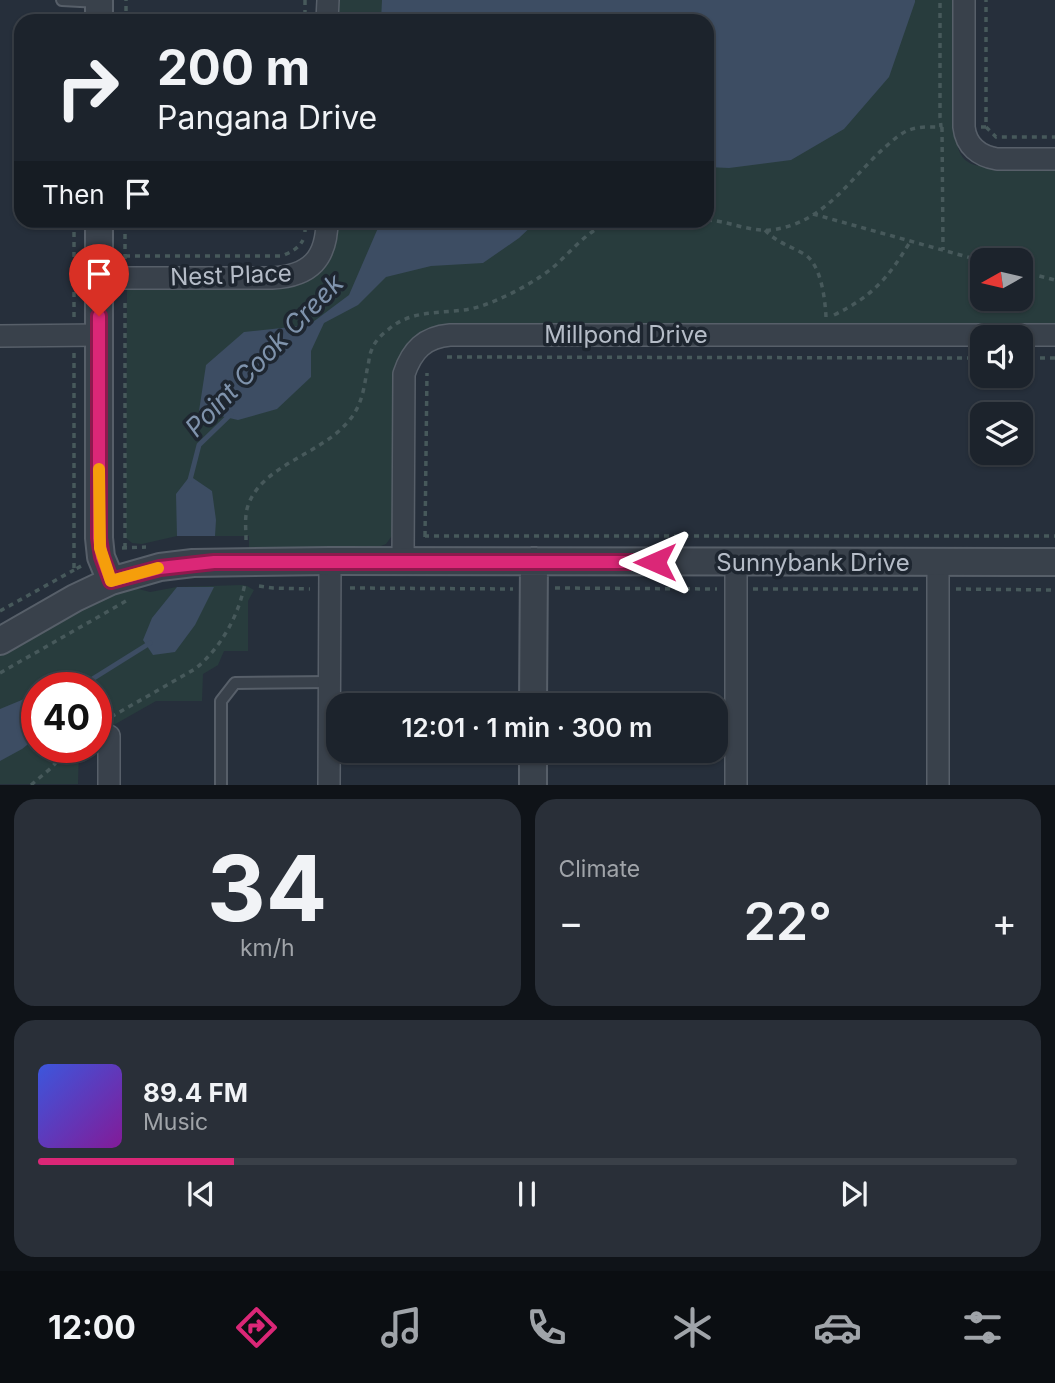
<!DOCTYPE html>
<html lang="en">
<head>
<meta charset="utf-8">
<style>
	body { margin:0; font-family:Inter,sans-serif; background:#292f38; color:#f1f3f6; height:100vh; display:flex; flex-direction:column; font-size:26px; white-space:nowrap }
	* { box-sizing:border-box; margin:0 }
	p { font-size:23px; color:#a0a4a9 }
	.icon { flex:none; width:38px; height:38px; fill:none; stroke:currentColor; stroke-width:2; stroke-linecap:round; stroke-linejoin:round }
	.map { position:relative; height:785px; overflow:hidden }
	.side { display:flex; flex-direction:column; gap:14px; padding:14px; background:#0f1318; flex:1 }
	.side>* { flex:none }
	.guide { position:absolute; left:14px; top:14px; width:700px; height:214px; border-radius:21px; box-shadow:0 2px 5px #0004,0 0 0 2px #3a4048; background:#1c232c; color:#f1f3f6; overflow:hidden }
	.needle { width:46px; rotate:262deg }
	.fabs { position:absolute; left:970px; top:248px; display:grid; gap:14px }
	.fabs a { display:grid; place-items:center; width:63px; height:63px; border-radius:14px; background:#1c232c; box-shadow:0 2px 5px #0004,0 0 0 2px #3a4048; font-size:35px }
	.speed { position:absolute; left:21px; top:672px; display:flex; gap:14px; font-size:35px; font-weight:700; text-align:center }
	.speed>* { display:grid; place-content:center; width:91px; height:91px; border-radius:50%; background:#1c232c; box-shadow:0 2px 5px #0004,0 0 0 2px #3a4048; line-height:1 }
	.speed .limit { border:10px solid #d22; background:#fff; color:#111 }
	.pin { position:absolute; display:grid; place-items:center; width:60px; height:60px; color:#fff; margin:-72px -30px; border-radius:50% 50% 50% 0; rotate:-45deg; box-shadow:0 0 7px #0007 }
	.pin .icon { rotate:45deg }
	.me { position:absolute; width:77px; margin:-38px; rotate:270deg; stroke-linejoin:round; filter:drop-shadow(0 0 5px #0008) }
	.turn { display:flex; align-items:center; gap:24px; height:147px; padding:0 28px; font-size:32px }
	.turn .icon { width:91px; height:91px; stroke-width:2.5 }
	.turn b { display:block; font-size:49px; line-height:60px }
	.then { display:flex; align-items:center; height:66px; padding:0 28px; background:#0003; gap:14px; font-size:26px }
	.big { font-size:52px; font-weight:600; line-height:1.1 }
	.side .widget { flex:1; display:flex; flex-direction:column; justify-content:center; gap:10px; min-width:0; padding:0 24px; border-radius:21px; background:#292f38 }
	.side .dial { align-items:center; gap:0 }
	.dial b { font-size:91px; line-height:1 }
	.song { display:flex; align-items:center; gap:21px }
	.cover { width:84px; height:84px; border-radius:10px; background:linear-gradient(135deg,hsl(230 70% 55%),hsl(290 70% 35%)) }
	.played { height:7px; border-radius:4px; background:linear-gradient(90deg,#db2777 20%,#3a4048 20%) }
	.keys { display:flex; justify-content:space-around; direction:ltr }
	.heat { display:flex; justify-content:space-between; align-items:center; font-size:38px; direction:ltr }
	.side .tiles { flex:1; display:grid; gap:14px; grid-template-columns:1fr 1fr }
	.widget:last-child { grid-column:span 2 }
	.trip { position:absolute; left:326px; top:693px; width:402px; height:70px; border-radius:21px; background:#1c232c; box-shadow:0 2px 5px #0004,0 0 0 2px #3a4048; font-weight:600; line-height:70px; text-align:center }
	.tabs { display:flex; height:112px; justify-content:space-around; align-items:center; background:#0b0e12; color:#a0a4a9 }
	.tabs .icon { width:49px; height:49px }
	.tabs .on { color:#db2777 }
	.tabs b { font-size:32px; color:#f1f3f6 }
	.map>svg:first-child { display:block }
	.green { fill:#283c3d; fill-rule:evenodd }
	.water { fill:#3d4d63 }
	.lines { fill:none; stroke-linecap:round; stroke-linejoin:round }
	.stream { stroke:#3d4d63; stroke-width:5 }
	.service-casing { stroke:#575f69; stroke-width:14 }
	.minor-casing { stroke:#575f69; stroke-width:24 }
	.tertiary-casing { stroke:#575f69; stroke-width:30 }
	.path { stroke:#47595b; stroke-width:3.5; stroke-dasharray:5 5; stroke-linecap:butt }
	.service { stroke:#39414b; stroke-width:10 }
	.minor { stroke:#39414b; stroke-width:21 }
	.tertiary { stroke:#39414b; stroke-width:26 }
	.route-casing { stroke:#8e194d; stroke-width:18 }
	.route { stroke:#db2777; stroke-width:12 }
	.slow { stroke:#f59e0b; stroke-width:12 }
	.labels { text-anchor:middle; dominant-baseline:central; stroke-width:7; stroke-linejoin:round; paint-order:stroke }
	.street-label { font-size:24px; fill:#b5bcc7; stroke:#1e2630 }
	.water-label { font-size:26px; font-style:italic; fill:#7f93ac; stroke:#1e2630 }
</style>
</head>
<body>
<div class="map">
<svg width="1055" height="785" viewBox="0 0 1055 785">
	<rect width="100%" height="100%" fill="#262f3b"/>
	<path class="green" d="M 335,0 L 957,0 L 957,141 C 958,155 966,165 981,166 L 1055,167 L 1055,327 L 416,337 L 403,351 L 394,533 L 386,544 L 373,549 L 249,550 L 249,536 L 177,536 L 142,544 L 132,543 L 126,538 L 127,287 L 284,286 L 335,221 L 707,220 L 707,21 L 335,21 ZM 982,261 L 1020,261 L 1020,299 L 982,299 Z
		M 242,585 L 247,586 L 254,590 L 248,601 L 248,651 L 224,651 L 218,665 L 203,674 L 202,701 L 156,701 L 96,735 L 96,688 L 37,688 L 37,747 L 79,747 L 78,784 L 0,784 L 0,655 L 87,606 L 131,587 L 150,592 L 177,587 Z"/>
	<path class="water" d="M 382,0 L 915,0 L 915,2 L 889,77 L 844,129 L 791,160 L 729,168 L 707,167 L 707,21 L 381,21 Z
		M 381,221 L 537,221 L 519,238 L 483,263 L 431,266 L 386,277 L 358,305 L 324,323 L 311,351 L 311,377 L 277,409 L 238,420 L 199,411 L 206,365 L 244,332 L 309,325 L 349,295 Z
		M 190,476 L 212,491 L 216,520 L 215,536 L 177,536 L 176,494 Z
		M 177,587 L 214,587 L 195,625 L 175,652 L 153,655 L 143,640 L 152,618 Z
		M 29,697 L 37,697 L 37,737 L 22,749 L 0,761 L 0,709 Z"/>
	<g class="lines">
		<path class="stream" d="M 190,480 L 199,445 L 231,414
			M 78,688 L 150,643"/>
		<g class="service-casing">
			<path id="service" d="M 62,0 L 99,2
				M 221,785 L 221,701 L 235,683 L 329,682"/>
		</g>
		<g class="minor-casing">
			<path id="minor" d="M 964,0 L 964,127 C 966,146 979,156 997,159 L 1055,159
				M 327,21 L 328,0
				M 99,278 L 272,278 C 310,276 327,259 327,220
				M 0,336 L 99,335
				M 403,561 L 404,374 C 412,350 425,337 450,335 L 1055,335
				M 109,785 L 109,736
				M 329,785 L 330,561
				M 736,785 L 736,563
				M 938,785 L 938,562"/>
		</g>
		<g class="tertiary-casing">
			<path id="tertiary" d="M 99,21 L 99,0
				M 99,220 L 99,538 L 101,557 L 111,581
				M 0,641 L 75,598 L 111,581 L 160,567 L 193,563 L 330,561 L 1055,562
				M 533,705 L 534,561
				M 533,785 L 533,751"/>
		</g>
		<path class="path" d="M 305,0 L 305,21
			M 74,13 L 74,21
			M 126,21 L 126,0
			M 942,127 L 943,250
			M 981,127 L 986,127 L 986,0
			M 986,127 L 996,137 L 1055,137
			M 813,214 L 982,261
			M 707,220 C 729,221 749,232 771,230 C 824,223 847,182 883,149 C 891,142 899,134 909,130 C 919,126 931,127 941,127 L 940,117 L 940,0
			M 765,230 C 776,242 790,246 804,254 C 821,264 825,298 826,317
			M 305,232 L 305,220
			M 125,256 L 282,256 C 291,252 298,249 303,240
			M 125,259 L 125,220
			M 1020,271 L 1055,280
			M 834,315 C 873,296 888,278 910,242
			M 74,317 L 74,220
			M 74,353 L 74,570 L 83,565
			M 447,357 L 982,358
			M 1020,358 L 1055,358
			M 425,536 L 427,373
			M 425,537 L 425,536 L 1055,536
			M 246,540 C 246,528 244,514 249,503 C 264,465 320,454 347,423 C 361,408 364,390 367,370 C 369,363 369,355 372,349 C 375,341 382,334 389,329 C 412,309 443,314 470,309 C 484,306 497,300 510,294 C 524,287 538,279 551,269 C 573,251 590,225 619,220
			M 122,548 L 146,547
			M 125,548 L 125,298
			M 259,586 L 273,588 L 310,589
			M 350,588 L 513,589
			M 555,588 L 717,589
			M 753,589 L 920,589
			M 956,589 L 1055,590
			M 0,611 L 74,570
			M 0,673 L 126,601
			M 111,717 L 195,669 C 221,648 239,615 245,583
			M 31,785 L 51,768 L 70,747"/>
		<use href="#service" class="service"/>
		<use href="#minor" class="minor"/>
		<use href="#tertiary" class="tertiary"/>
	</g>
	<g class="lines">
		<g class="route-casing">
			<path id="route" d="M 99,316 L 99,538 L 102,557 L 111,581 L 160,568 L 214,562 L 655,562"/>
		</g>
		<use href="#route" class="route"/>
		<path class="slow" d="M 99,469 L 100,548 L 111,581 L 158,568"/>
	</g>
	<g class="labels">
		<g class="street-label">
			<text transform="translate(231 275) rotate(-2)">Nest Place</text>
			<text x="626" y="334">Millpond Drive</text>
			<text x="813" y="562">Sunnybank Drive</text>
		</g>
		<g class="water-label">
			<text transform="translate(264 355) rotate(-46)">Point Cook Creek</text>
		</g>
	</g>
</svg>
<div class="fabs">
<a><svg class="needle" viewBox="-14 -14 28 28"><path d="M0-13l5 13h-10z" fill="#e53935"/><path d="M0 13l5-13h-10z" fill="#a0a4a9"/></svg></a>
<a><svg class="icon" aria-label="sound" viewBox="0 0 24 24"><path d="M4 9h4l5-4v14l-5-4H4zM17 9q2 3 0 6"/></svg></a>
<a><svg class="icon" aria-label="layers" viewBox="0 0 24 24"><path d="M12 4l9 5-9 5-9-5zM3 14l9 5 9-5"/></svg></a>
</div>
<div class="speed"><div class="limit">40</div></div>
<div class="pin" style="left:99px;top:316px;background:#d93025"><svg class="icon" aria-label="arrive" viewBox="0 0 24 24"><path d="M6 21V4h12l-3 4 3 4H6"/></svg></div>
<svg class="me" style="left:655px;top:562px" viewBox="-20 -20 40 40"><path d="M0-17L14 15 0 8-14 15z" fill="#db2777" stroke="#fff" stroke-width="4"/></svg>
<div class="trip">12:01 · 1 min · 300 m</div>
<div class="guide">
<div class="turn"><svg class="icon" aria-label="right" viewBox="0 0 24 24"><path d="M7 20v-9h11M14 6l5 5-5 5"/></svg><div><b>200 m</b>Pangana Drive</div></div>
<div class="then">Then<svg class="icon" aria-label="arrive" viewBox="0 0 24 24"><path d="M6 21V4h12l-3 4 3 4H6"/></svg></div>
</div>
</div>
<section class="side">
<div class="tiles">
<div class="widget dial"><b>34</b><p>km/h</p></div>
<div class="widget"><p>Climate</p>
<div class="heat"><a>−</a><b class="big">22°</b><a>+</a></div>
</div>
<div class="widget">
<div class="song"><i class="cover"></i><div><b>89.4 FM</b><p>Music</p></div></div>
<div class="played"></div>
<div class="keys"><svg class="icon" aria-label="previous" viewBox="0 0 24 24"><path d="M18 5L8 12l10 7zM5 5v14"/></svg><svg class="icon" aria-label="pause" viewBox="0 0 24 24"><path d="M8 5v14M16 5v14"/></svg><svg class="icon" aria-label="next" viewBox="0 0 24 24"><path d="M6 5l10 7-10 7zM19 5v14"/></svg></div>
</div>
</div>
</section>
<nav class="tabs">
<b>12:00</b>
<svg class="icon on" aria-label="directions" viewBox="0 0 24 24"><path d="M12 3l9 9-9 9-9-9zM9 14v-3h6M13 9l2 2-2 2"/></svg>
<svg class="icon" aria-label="music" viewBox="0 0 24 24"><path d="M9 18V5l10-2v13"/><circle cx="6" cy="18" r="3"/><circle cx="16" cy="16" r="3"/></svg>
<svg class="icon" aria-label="phone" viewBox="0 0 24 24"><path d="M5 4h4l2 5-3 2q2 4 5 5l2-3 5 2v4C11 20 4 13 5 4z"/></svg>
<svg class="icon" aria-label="climate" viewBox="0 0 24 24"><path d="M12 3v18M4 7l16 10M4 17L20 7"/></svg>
<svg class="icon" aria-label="car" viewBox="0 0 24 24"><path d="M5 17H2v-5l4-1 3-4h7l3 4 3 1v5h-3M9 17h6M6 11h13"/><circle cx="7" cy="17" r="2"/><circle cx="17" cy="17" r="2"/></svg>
<svg class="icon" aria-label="filters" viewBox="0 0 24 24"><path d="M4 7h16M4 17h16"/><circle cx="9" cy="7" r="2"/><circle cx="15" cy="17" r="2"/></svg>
</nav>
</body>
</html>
